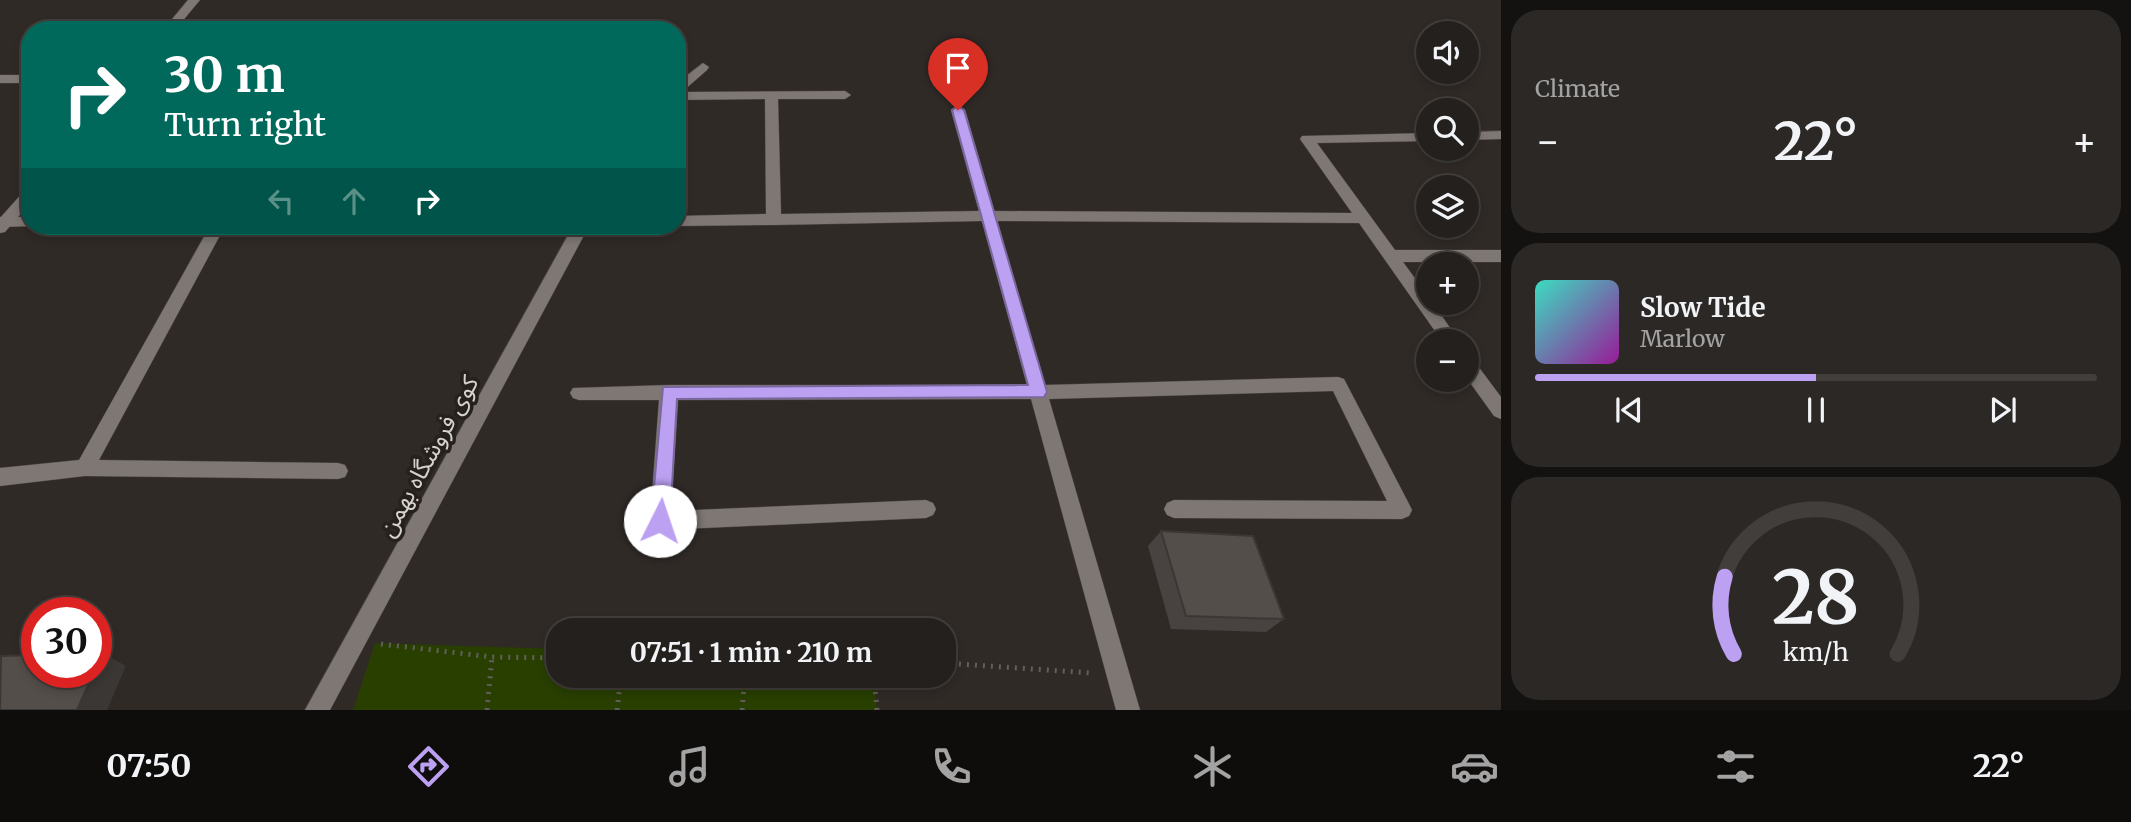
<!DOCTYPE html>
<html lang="en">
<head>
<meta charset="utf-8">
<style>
	body { margin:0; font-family:Merriweather,"Noto Sans Arabic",serif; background:#2c2826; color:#f1f3f6; height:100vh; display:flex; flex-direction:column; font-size:26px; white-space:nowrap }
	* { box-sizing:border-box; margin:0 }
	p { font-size:23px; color:#a3a3a4 }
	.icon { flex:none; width:38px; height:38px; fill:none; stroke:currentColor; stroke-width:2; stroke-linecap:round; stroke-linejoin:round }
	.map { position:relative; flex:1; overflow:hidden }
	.panel { display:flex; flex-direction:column; gap:10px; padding:10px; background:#141210; width:630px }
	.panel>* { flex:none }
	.banner { position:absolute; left:21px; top:21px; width:665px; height:214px; border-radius:28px; box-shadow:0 4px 10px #0003,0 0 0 2px #413e3b; background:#00695c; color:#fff; overflow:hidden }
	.tools { position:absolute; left:1416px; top:21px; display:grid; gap:14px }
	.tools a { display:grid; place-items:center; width:63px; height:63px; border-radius:50%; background:#24201d; box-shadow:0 4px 10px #0003,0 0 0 2px #413e3b; font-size:35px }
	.speed { position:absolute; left:21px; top:597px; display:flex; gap:14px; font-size:35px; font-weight:700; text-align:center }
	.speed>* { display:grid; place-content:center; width:91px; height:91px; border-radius:50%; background:#24201d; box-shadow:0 4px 10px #0003,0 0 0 2px #413e3b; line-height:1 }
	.speed .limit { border:10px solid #d22; background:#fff; color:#111 }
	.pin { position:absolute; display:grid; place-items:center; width:60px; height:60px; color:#fff; margin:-72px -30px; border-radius:50% 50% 50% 0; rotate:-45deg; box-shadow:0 0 7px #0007 }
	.pin .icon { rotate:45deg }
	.me { position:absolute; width:77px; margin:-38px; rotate:4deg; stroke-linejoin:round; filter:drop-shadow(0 0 5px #0008) }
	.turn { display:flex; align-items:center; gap:24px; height:147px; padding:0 28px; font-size:32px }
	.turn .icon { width:91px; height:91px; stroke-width:2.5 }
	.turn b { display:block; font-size:49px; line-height:60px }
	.lanes { display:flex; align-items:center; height:66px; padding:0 28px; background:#0003; justify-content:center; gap:35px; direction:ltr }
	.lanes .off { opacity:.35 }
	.big { font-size:52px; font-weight:700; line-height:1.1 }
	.panel .widget { flex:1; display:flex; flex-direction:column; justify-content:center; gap:10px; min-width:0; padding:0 24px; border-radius:28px; background:#2c2826 }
	.panel .dial { align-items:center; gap:0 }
	.dial svg { height:182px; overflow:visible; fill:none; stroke:#413e3b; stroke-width:7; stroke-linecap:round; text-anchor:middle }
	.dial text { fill:#f1f3f6; stroke:none }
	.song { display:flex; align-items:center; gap:21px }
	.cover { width:84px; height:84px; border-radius:10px; background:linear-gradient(135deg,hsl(170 70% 55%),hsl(300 70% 35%)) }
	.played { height:7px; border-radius:4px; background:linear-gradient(90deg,#bca0f2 50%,#413e3b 50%) }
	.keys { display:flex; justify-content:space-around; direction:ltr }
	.heat { display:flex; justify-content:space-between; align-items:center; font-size:38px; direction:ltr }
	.trip { position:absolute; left:546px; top:618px; width:410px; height:70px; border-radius:28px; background:#24201d; box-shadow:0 4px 10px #0003,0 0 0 2px #413e3b; font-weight:700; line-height:70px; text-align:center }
	.dock { display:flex; height:112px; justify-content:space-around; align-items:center; background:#0e0d0c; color:#a3a3a4 }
	.dock .icon { width:49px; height:49px }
	.dock .current { color:#bca0f2 }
	.dock b { font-size:32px; color:#f1f3f6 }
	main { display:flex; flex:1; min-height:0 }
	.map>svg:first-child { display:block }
	.green { fill:#283f00 }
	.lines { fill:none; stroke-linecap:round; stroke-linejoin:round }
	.minor-casing { stroke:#494542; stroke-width:1 }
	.tertiary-casing { stroke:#494542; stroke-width:1 }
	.path { stroke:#635e5b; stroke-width:5; stroke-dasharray:2 6; stroke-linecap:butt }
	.minor { fill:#7e7774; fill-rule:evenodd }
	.tertiary { fill:#7e7774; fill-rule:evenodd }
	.wall { fill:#484340 }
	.shaded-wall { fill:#3b3734 }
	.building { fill:#544e4a; stroke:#3b3734; stroke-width:2 }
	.route { fill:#bca0f2; stroke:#7a689d; stroke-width:2 }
	.labels { text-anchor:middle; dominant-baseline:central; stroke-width:7; stroke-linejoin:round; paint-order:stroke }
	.street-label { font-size:24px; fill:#d5d2cf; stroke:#26211d }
</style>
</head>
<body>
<main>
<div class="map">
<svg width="1501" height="710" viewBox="0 0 1501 710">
	<rect width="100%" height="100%" fill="#302a27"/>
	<path class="green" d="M 375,643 L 558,649 L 558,676 L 874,676 L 877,710 L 353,710 Z"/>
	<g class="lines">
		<g class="minor-casing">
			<path id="minor" d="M 703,63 L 709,67 L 707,70 L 682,92 L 845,91 L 851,95 L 845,99 L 778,99 L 781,214 L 979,211 L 951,110 L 958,106 L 965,110 L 994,211 L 1352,213 L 1300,139 L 1302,136 L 1428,133 L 1428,141 L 1317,143 L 1395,250 L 1501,250 L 1501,262 L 1403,262 L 1428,296 L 1428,303 L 1433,303 L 1459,341 L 1442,341 L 1359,223 L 997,221 L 1045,385 L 1338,377 L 1344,379 L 1409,504 L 1412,510 L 1409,516 L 1402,519 L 1174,518 L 1167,515 L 1164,509 L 1167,503 L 1174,500 L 1387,501 L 1333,391 L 1049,399 L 1140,710 L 1116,710 L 1031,399 L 678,400 L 671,511 L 926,500 L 933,503 L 936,509 L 933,515 L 926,518 L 660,530 L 653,528 L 650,521 L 659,400 L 579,400 L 573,398 L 570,393 L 573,388 L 669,385 L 1027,385 L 982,221 L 774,225 L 772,225 L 677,226 L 676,226 L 677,216 L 766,214 L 765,99 L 677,100 L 677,83 Z
				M 0,75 L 30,75 L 30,83 L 0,83 Z
				M 1501,131 L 1501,139 L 1466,140 L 1466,132 Z
				M 0,217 L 30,217 L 30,226 L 35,226 L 0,227 Z
				M 210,226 L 225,226 L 99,460 L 338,463 L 345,465 L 348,471 L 345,477 L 338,479 L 85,476 L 0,486 L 0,468 L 79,460 Z
				M 573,226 L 589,226 L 330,710 L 305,710 Z
				M 1466,356 L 1472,358 L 1501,397 L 1501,419 L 1494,416 L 1466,377 Z"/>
		</g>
		<g class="tertiary-casing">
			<path id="tertiary" d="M 188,0 L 200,0 L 175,30 L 163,30 Z
				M 30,188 L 30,203 L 5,232 L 0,233 L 0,218 L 25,190 Z"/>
		</g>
		<path class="path" d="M 381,644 L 492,657 L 558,658
			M 943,663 L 1092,673
			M 874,676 L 877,710
			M 487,710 L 492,657
			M 617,710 L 621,676
			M 742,710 L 745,676"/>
		<use href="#minor" class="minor"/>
		<use href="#tertiary" class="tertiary"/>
	</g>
	<path class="wall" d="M 1161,531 L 1284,619 L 1266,632 L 1171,629 L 1148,546 Z"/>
	<path class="shaded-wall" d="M 103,653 L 126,666 L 107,710 L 77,710 L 94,672 L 96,672 L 96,668 Z"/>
	<path class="building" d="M 1161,531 L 1253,536 L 1284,619 L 1186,616 Z
		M 96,653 L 103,653 L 96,668 Z
		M 37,655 L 37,672 L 94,672 L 77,710 L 0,710 L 1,656 Z"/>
	<path class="route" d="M 958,106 L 964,110 L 1047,392 L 1044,397 L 677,399 L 670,521 L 667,527 L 660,529 L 654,527 L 651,521 L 663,387 L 1028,385 L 952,110 Z"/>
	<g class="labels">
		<g class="street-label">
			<text transform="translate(428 456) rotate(-61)">کوی فروشگاه بهمن</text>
		</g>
	</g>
</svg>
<div class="tools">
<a><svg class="icon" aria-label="sound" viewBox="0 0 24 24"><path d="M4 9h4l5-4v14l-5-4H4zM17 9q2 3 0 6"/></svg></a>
<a><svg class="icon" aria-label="search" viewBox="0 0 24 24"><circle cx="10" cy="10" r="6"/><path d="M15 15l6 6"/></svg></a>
<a><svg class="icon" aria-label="layers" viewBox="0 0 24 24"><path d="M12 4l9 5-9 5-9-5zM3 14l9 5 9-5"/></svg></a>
<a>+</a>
<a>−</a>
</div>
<div class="speed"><div class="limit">30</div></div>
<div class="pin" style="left:958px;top:110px;background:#d93025"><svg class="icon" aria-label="arrive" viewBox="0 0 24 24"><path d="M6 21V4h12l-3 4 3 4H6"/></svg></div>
<svg class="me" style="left:660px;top:521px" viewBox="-20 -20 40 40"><circle r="19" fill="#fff"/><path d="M0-13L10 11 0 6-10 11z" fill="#bca0f2"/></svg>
<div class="trip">07:51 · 1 min · 210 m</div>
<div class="banner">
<div class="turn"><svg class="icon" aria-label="right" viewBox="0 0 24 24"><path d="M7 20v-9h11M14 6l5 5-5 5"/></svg><div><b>30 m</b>Turn right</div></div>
<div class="lanes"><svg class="icon off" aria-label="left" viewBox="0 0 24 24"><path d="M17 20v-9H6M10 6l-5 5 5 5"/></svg><svg class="icon off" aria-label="ahead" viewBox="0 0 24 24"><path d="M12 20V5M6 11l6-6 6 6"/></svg><svg class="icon" aria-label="right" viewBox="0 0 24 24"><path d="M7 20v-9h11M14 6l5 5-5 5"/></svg></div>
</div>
</div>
<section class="panel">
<div class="widget"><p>Climate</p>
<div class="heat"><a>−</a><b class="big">22°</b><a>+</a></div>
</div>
<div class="widget">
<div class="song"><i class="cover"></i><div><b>Slow Tide</b><p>Marlow</p></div></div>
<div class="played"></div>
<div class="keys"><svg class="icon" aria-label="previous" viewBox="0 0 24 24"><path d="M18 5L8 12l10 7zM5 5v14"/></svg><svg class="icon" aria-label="pause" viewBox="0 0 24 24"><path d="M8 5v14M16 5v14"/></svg><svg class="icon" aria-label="next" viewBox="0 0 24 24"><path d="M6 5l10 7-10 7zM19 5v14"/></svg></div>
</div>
<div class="widget dial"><svg viewBox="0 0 100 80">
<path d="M14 69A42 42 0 1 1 86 69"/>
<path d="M14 69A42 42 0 0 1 10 35" stroke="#bca0f2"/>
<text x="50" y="56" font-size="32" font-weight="700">28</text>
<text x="50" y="72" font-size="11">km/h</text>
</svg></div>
</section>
</main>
<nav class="dock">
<b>07:50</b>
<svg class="icon current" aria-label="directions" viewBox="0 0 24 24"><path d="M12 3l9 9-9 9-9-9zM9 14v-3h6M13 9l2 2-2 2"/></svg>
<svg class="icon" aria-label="music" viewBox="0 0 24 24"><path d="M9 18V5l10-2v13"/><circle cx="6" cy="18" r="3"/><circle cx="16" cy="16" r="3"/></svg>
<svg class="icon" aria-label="phone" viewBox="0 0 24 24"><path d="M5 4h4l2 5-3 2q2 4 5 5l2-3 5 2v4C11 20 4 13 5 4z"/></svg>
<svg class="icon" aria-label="climate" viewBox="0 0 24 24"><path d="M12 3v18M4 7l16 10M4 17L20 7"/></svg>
<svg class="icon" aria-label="car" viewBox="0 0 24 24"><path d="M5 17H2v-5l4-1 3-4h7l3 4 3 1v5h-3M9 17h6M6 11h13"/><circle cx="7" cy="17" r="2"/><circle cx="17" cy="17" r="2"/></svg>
<svg class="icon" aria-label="filters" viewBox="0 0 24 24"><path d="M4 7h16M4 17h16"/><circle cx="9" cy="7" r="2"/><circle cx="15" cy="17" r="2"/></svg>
<b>22°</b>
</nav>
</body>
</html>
